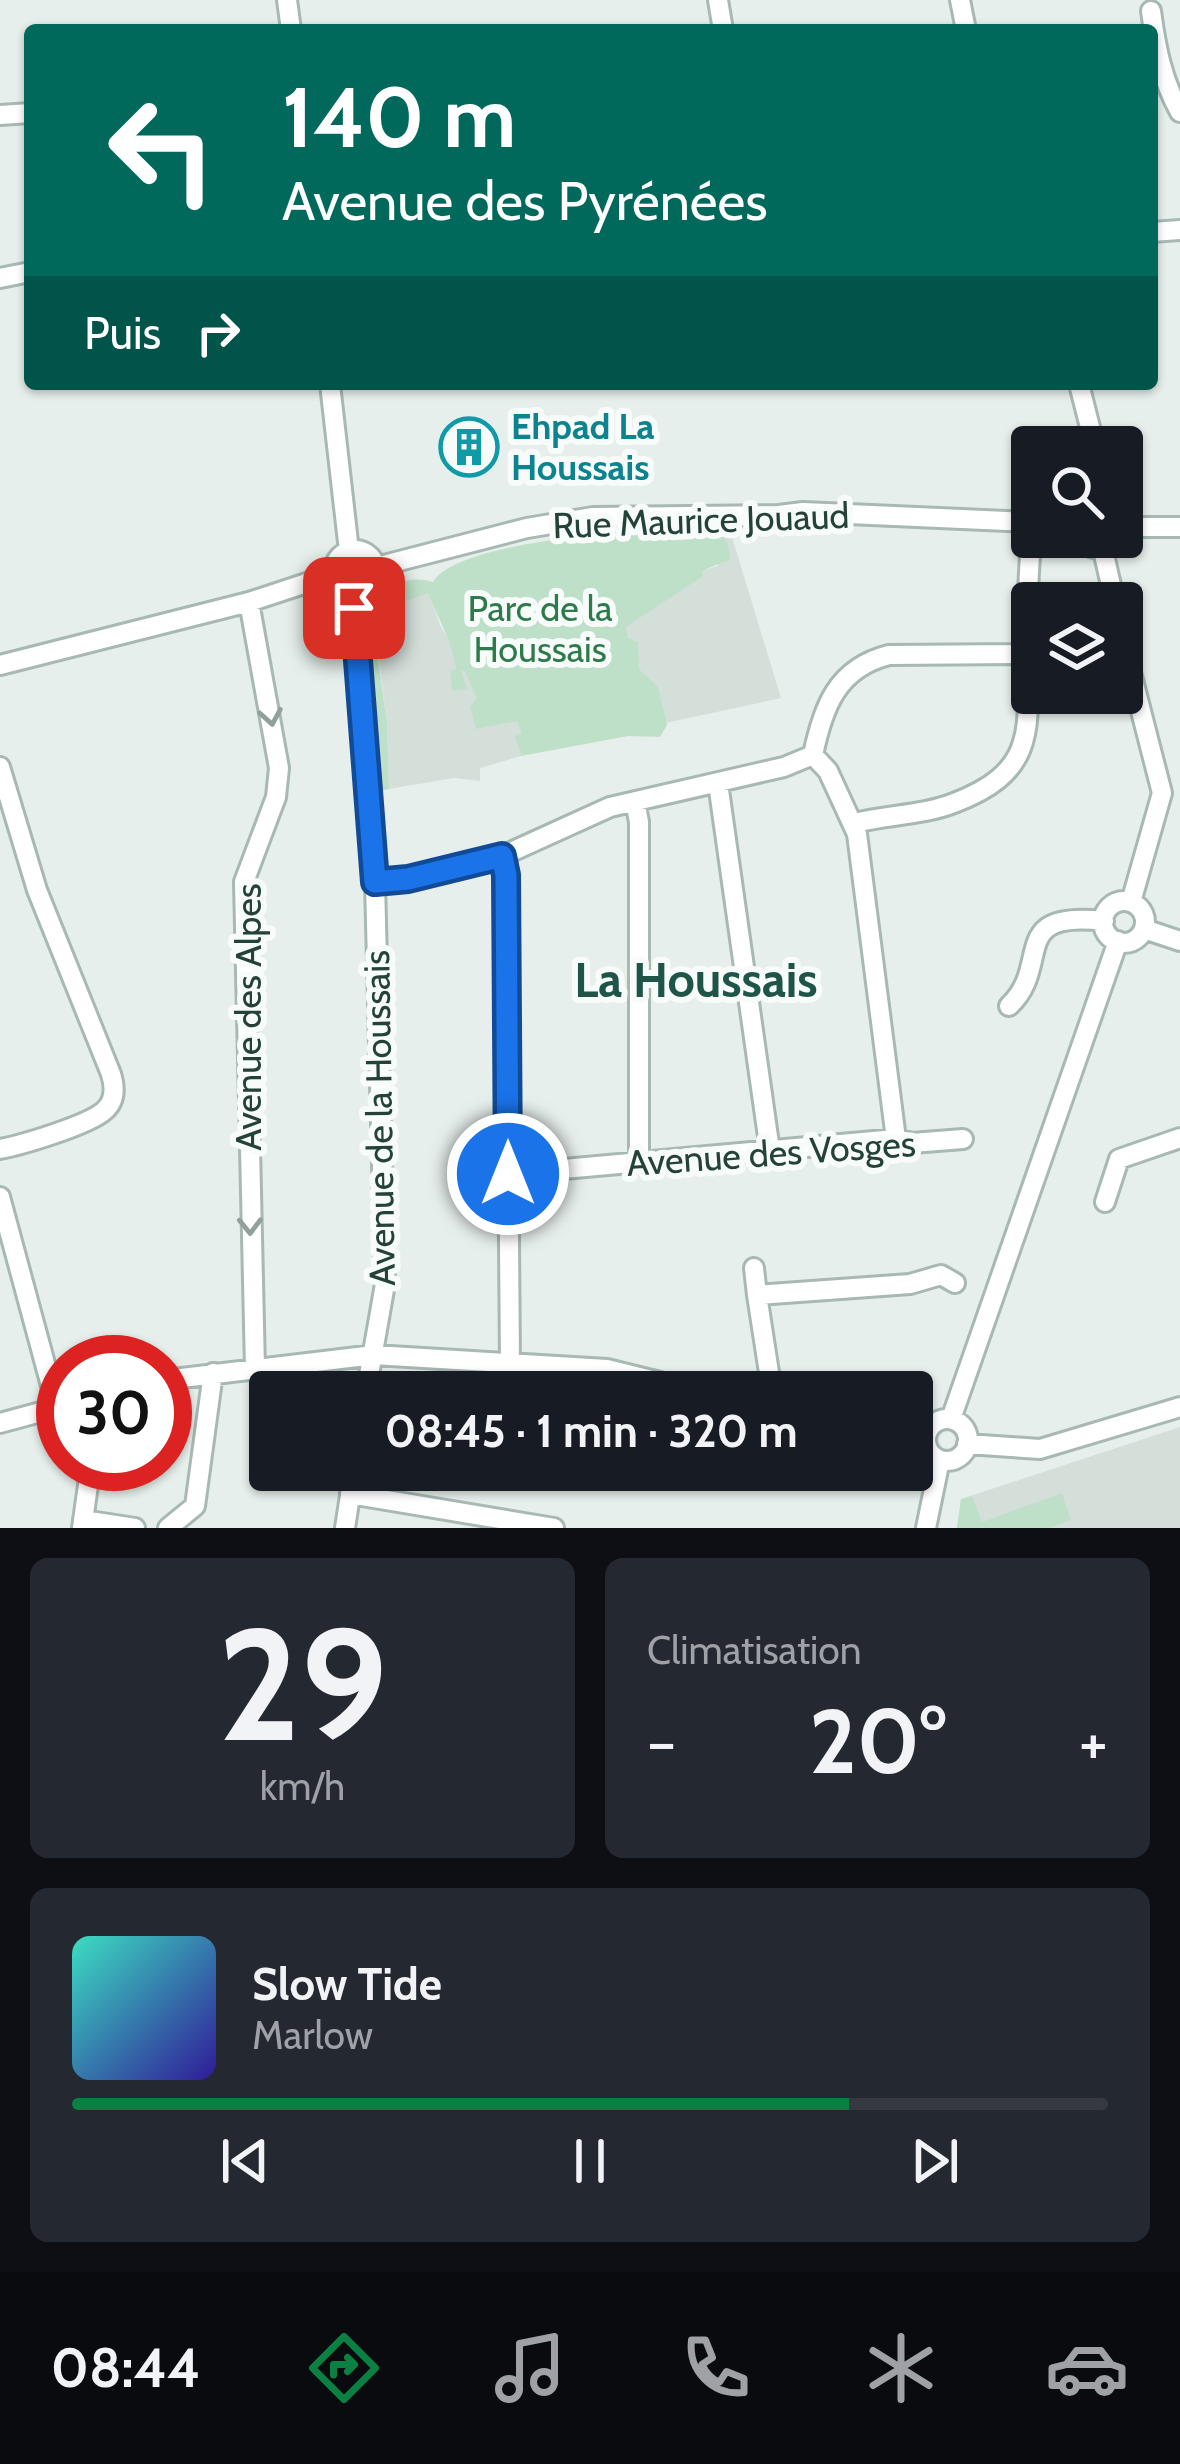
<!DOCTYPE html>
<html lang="fr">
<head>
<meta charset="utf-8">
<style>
	body { margin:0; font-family:Cabin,sans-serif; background:#242831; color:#f1f3f6; height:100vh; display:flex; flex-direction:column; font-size:45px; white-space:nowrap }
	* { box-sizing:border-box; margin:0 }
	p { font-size:39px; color:#9ea1a6 }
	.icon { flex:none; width:66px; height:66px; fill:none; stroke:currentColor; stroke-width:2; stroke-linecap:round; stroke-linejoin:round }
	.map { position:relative; height:1528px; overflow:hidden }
	.sheet { display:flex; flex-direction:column; gap:30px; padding:30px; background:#0d0f14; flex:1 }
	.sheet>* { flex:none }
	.hud { position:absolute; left:24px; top:24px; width:1134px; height:366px; border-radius:12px; box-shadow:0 3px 9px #0004; background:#00695c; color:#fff; overflow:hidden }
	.tools { position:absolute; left:1011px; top:426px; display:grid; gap:24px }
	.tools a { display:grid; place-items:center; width:132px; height:132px; border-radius:12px; background:#171b24; box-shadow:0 3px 9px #0004; font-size:60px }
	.speed { position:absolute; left:36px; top:1335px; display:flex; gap:24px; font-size:60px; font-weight:700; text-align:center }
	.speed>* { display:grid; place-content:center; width:156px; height:156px; border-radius:50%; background:#171b24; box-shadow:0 3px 9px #0004; line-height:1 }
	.speed .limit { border:18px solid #d22; background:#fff; color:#111 }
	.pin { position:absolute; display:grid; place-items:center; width:102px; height:102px; color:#fff; margin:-51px; border-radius:24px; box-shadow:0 6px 18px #0006 }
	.me { position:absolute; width:132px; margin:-66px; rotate:0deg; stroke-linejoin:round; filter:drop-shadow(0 0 9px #0008) }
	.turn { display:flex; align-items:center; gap:42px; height:252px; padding:0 60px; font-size:54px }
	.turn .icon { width:156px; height:156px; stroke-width:2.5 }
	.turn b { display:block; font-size:84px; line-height:102px }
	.then { display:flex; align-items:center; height:114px; padding:0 60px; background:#0003; gap:24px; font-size:45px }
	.big { font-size:90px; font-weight:700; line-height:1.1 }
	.sheet .tile { flex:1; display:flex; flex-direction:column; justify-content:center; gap:18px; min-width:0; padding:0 42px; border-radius:18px; background:#242831 }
	.sheet .dial { align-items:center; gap:0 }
	.dial b { font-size:156px; line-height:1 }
	.song { display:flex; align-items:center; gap:36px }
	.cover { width:144px; height:144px; border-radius:18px; background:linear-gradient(135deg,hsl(170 70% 55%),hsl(250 70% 35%)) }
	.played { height:12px; border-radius:6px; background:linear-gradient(90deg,#0b8043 75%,#363941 75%) }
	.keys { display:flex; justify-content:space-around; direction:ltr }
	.heat { display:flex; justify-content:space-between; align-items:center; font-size:66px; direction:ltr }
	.sheet .tiles { flex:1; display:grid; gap:30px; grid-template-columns:1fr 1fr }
	.tile:last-child { grid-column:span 2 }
	.trip { position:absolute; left:249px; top:1371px; width:684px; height:120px; border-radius:12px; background:#171b24; box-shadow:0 3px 9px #0004; font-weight:700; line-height:120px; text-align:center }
	.tabs { display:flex; height:192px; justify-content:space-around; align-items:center; background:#090b0e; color:#9ea1a6 }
	.tabs .icon { width:84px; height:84px }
	.tabs .on { color:#0b8043 }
	.tabs b { font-size:54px; color:#f1f3f6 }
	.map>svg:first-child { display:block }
	.built { fill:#d4dfda }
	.green { fill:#bfe0c8 }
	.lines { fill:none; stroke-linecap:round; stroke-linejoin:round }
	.minor-casing { stroke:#a8b8b2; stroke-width:24 }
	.minor { stroke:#fff; stroke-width:18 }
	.oneway { stroke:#92a09c }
	.route-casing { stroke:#114b97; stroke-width:30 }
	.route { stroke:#1a73e8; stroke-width:21 }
	.labels { text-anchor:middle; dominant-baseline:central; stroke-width:12; stroke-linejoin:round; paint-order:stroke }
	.culture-label { font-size:36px; font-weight:bold; fill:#0d838f; stroke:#f7fbf9; text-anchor:start }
	.street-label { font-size:36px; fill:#24423a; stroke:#f7fbf9 }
	.park-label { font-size:36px; fill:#2d7a4b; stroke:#f7fbf9 }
	.district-label { font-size:48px; font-weight:bold; fill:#1f5548; stroke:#f7fbf9 }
</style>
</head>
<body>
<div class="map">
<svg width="1180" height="1528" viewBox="0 0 1180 1528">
	<rect width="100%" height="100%" fill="#e6efeb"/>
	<path class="built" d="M 728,524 L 781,698 L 661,724 L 643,705 L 625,627 L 702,576 L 701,571 L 718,566 L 713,527 Z
		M 428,592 L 441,627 L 453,646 L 456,669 L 465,670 L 476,698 L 470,706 L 517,721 L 521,734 L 516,736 L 521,756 L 480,768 L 480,781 L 454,778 L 389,789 L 387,723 L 373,613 Z
		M 1180,1427 L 1180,1528 L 957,1528 L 961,1499 Z"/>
	<path class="green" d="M 691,524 C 716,524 729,534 730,559 L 702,571 L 703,576 L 626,627 L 628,638 L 638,642 L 639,669 L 658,687 L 667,725 L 660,737 L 628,736 L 521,756 L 515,736 L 521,734 L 517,721 L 476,729 L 470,706 L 476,698 L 465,671 L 461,671 L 467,689 L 452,691 L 450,671 L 456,669 C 453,642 438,619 428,593 L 373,613 C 385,586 404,574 433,582 C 457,541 637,530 686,528 Z
		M 376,645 L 387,723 L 389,789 L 380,791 L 366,646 Z
		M 1062,1493 L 1071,1520 L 1048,1528 L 957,1528 L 961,1499 L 972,1496 L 982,1522 Z"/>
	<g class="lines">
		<g class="minor-casing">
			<path id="minor" d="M 287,0 L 291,30
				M 718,0 L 723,30
				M 960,0 L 966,30
				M 1151,11 C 1156,48 1162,80 1180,112
				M 0,115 L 30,113
				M 1152,232 L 1180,230
				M 0,278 L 30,272
				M 330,384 L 349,551
				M 1079,384 L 1095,447
				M 1122,527 L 1180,527
				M 1082,537 L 1090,547 L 1103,550
				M334 571a21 21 0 1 1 42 0a21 21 0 1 1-42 0Z
				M 1103,550 L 1115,603
				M 376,567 L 527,528 L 593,517 L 779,515 L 803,512 L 1032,522
				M 352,592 L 375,882 L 385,1284 L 366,1392
				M 249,602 L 279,768 L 276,797 L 244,882 L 255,1369
				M 1122,637 L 1162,793 L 1131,902
				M 0,665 L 249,602 L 334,574
				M 813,755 L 828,771 L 857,834 L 896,1139
				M 0,767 L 37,890 L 111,1074 C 115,1087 116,1101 104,1111 C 88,1125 22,1145 0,1149
				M 718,783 L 770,1151
				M 635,801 L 639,822 L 639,1162
				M 855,823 C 886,815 924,815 954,803 C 1036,772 1029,730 1027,654 C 1026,612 1029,567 1032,525
				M 502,856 L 506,875 L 510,1364
				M 375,882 L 464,868 L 502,856 L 610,807 L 784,767 L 813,755 C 823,707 837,668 889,655 L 1027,654
				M1103 922a21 21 0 1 1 42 0a21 21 0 1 1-42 0Z
				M 1144,929 L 1180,941
				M 1009,1006 C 1053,965 1006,910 1104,921
				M 508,1174 L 896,1139 L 912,1143 L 963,1139
				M 0,1197 L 57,1408
				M 1105,1202 L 1119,1159 L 1180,1138
				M 754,1268 L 757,1295
				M 165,1380 L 374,1355 L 607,1369 L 700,1392
				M 772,1392 L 757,1295 L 910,1284 L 941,1275 L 955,1283
				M926 1440a21 21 0 1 1 42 0a21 21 0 1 1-42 0Z
				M 951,1419 L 1118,941
				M 0,1423 L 63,1406
				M 967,1444 L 1040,1449 L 1180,1407
				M 350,1494 L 554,1528
				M 83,1520 L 135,1528
				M 82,1528 L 91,1464
				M 168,1528 L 195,1506 L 213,1373
				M 345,1528 L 354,1470
				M 926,1528 L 940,1460"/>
		</g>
		<use href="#minor" class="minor"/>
	</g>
	<defs><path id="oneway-chevron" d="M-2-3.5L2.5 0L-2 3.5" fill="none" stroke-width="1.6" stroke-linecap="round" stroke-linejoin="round" transform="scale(3)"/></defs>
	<g class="oneway">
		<use href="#oneway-chevron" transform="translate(271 717) rotate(80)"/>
		<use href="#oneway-chevron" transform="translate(250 1226) rotate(89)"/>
	</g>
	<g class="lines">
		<g class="route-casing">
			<path id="route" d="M 354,608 L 375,882 L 408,879 L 502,856 L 506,875 L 508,1174"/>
		</g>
		<use href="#route" class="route"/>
	</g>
	<defs>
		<g id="building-ring" transform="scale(3)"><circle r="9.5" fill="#f7fbf9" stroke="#0f9aa8" stroke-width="1.5"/><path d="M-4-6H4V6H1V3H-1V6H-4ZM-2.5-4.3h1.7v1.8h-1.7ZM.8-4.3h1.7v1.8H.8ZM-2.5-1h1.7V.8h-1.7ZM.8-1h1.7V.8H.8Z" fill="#0f9aa8"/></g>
	</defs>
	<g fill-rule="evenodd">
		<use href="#building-ring" x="469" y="447"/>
	</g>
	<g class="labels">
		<g class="culture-label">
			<text x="511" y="426">Ehpad La<tspan x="511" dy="41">Houssais</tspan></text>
		</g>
		<g class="street-label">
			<text transform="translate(701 520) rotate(-2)">Rue Maurice Jouaud</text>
			<text transform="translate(248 1017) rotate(-90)">Avenue des Alpes</text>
			<text transform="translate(379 1118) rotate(-91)">Avenue de la Houssais</text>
			<text transform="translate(771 1153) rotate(-4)">Avenue des Vosges</text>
		</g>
		<g class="park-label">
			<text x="540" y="608">Parc de la<tspan x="540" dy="41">Houssais</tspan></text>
		</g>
		<g class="district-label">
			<text x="696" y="980">La Houssais</text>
		</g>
	</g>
</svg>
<div class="tools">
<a><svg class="icon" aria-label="search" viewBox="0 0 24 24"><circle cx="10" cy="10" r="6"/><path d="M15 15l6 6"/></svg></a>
<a><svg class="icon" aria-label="layers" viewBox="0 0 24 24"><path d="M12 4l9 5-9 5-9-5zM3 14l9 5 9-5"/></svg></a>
</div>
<div class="speed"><div class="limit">30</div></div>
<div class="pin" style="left:354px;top:608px;background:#d93025"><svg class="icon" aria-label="arrive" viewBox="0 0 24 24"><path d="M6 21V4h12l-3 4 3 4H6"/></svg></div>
<svg class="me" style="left:508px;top:1174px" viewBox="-20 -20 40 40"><circle r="17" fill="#1a73e8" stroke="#fff" stroke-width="3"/><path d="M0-11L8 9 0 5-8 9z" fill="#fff"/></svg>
<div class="trip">08:45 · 1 min · 320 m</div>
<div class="hud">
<div class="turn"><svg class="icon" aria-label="left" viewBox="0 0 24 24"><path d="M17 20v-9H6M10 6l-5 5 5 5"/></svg><div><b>140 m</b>Avenue des Pyrénées</div></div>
<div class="then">Puis<svg class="icon" aria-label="right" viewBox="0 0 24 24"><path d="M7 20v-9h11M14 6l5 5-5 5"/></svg></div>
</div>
</div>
<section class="sheet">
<div class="tiles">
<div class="tile dial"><b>29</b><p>km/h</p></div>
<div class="tile"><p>Climatisation</p>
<div class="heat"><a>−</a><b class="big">20°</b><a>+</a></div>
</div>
<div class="tile">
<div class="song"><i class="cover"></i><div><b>Slow Tide</b><p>Marlow</p></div></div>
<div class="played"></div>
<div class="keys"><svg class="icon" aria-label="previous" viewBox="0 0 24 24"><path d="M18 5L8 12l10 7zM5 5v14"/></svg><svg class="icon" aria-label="pause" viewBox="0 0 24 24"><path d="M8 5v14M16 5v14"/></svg><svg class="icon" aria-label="next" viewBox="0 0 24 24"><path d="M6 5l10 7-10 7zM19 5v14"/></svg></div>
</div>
</div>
</section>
<nav class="tabs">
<b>08:44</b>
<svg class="icon on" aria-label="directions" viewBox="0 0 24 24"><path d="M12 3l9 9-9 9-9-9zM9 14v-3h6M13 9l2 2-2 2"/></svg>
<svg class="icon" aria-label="music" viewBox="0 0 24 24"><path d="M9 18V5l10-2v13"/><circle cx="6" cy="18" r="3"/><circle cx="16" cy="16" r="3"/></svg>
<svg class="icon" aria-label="phone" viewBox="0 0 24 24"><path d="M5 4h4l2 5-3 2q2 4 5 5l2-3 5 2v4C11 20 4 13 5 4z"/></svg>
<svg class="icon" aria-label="climate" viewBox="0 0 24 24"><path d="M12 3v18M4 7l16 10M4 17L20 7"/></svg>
<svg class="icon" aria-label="car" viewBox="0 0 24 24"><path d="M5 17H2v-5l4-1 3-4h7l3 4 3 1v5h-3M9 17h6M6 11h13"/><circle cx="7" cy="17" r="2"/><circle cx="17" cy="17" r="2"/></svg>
</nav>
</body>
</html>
